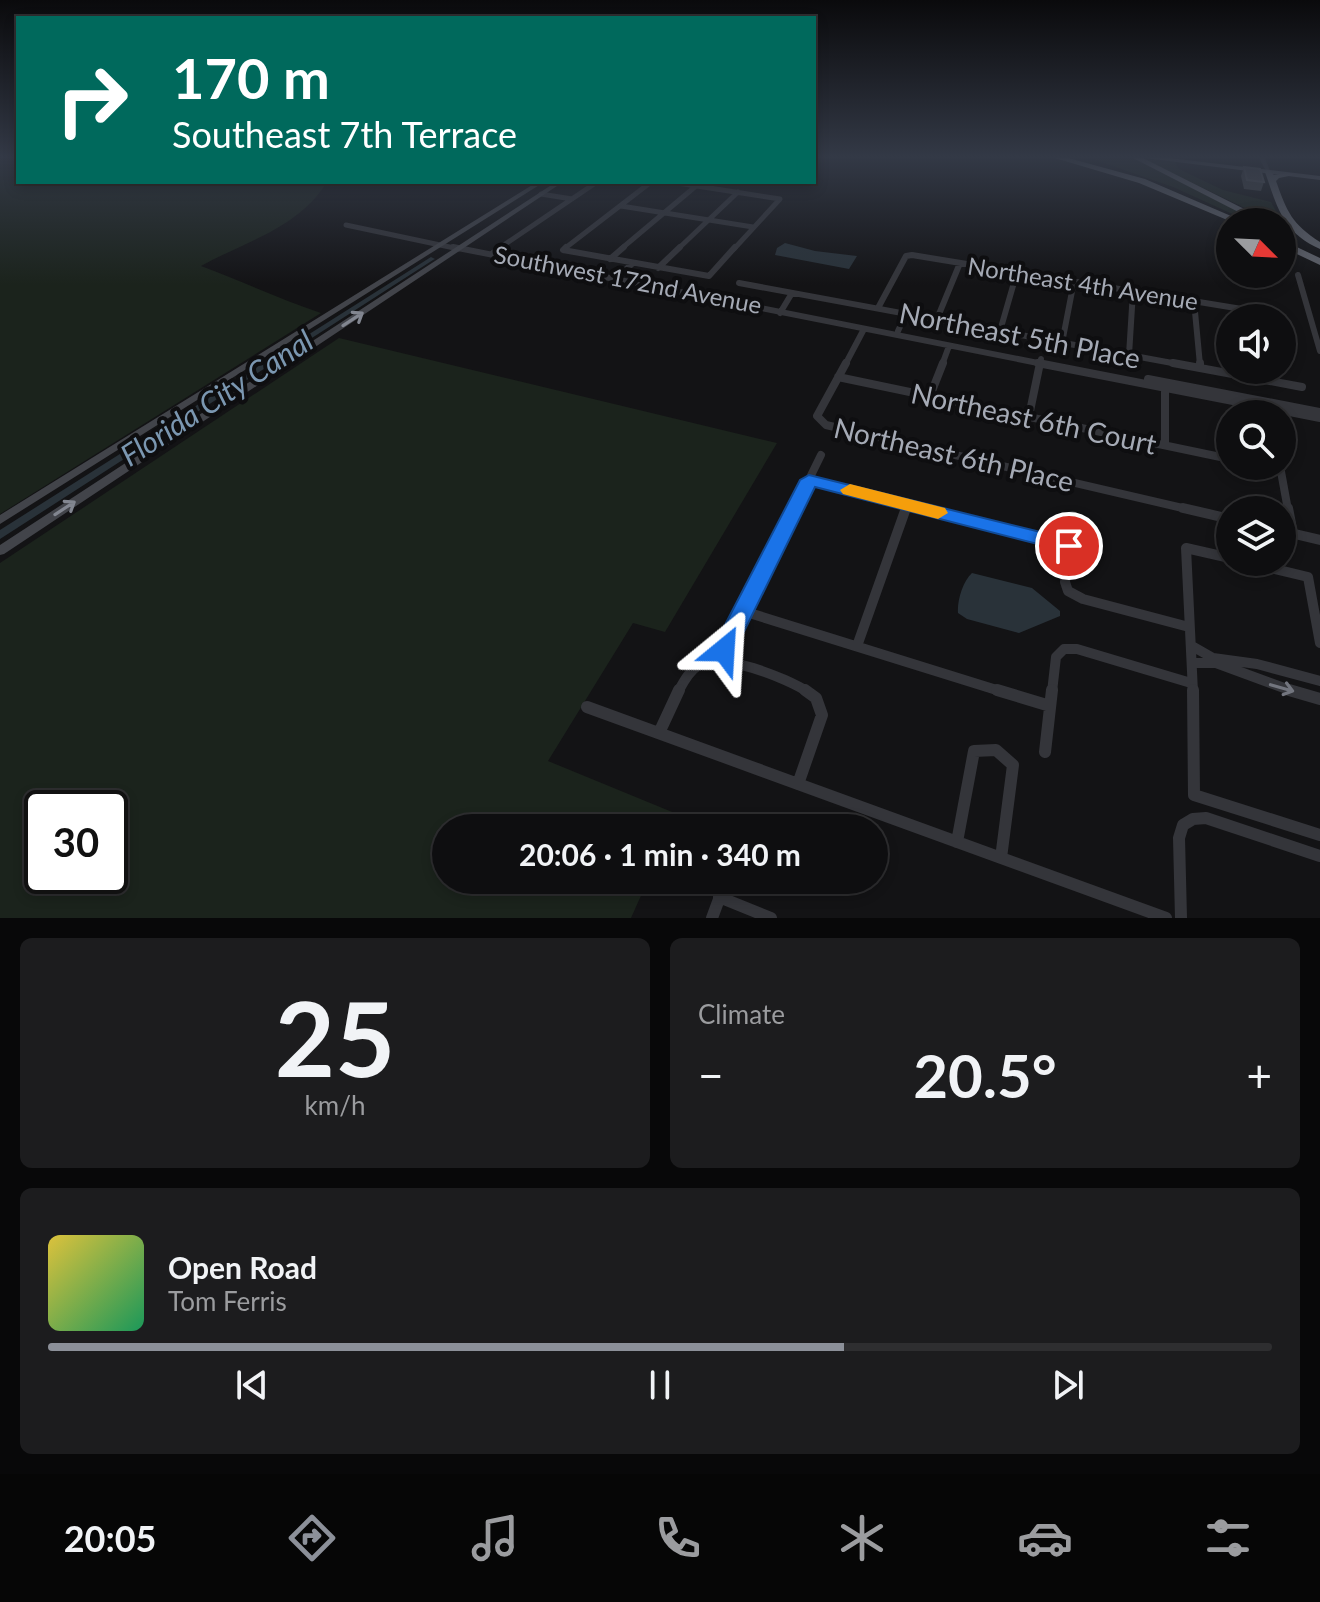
<!DOCTYPE html>
<html lang="en">
<head>
<meta charset="utf-8">
<style>
	body { margin:0; font-family:Lato,sans-serif; background:#1c1c1e; color:#f1f3f6; height:100vh; display:flex; flex-direction:column; font-size:30px; white-space:nowrap }
	* { box-sizing:border-box; margin:0 }
	p { font-size:26px; color:#9b9c9f }
	.icon { flex:none; width:44px; height:44px; fill:none; stroke:currentColor; stroke-width:2; stroke-linecap:round; stroke-linejoin:round }
	.map { position:relative; height:918px; overflow:hidden }
	.drawer { display:flex; flex-direction:column; gap:20px; padding:20px; background:#080809; flex:1 }
	.drawer>* { flex:none }
	.banner { position:absolute; left:16px; top:16px; width:800px; height:168px; border-radius:0px; box-shadow:0 4px 12px #0003,0 0 0 2px #2e2e30; background:#00695c; color:#fff; overflow:hidden }
	.needle { width:52px; rotate:114deg }
	.tools { position:absolute; left:1216px; top:208px; display:grid; gap:16px }
	.tools a { display:grid; place-items:center; width:80px; height:80px; border-radius:50%; background:#0e0e10; box-shadow:0 4px 12px #0003,0 0 0 2px #2e2e30; font-size:40px }
	.speed { position:absolute; left:24px; top:790px; display:flex; gap:16px; font-size:40px; font-weight:700; text-align:center }
	.speed>* { display:grid; place-content:center; width:104px; height:104px; border-radius:50%; background:#0e0e10; box-shadow:0 4px 12px #0003,0 0 0 2px #2e2e30; line-height:1 }
	.speed .limit { border:4px solid #111; border-radius:12px; background:#fff; color:#111 }
	.pin { position:absolute; display:grid; place-items:center; width:68px; height:68px; color:#fff; margin:-34px; border:4px solid #fff; border-radius:50%; box-shadow:0 2px 8px #0007 }
	.me { position:absolute; width:88px; margin:-44px; rotate:27deg; stroke-linejoin:round; filter:drop-shadow(0 0 6px #0008) }
	.turn { display:flex; align-items:center; gap:28px; height:168px; padding:0 24px; font-size:36px }
	.turn .icon { width:104px; height:104px; stroke-width:2.5 }
	.turn b { display:block; font-size:56px; line-height:68px }
	.big { font-size:60px; font-weight:700; line-height:1.1 }
	.drawer .widget { flex:1; display:flex; flex-direction:column; justify-content:center; gap:12px; min-width:0; padding:0 28px; border-radius:12px; background:#1c1c1e }
	.drawer .dial { align-items:center; gap:0 }
	.dial b { font-size:104px; line-height:1 }
	.song { display:flex; align-items:center; gap:24px }
	.cover { width:96px; height:96px; border-radius:12px; background:linear-gradient(135deg,hsl(50 70% 55%),hsl(150 70% 35%)) }
	.played { height:8px; border-radius:4px; background:linear-gradient(90deg,#8c9099 65%,#2e2e30 65%) }
	.keys { display:flex; justify-content:space-around; direction:ltr }
	.heat { display:flex; justify-content:space-between; align-items:center; font-size:44px; direction:ltr }
	.drawer .tiles { flex:1; display:grid; gap:20px; grid-template-columns:1fr 1fr }
	.widget:last-child { grid-column:span 2 }
	.trip { position:absolute; left:432px; top:814px; width:456px; height:80px; border-radius:40px; background:#0e0e10; box-shadow:0 4px 12px #0003,0 0 0 2px #2e2e30; font-weight:700; line-height:80px; text-align:center }
	.tabs { display:flex; height:128px; justify-content:space-around; align-items:center; background:#060606; color:#9b9c9f }
	.tabs .icon { width:56px; height:56px }
	.tabs .active { color:#8c9099 }
	.tabs b { font-size:36px; color:#f1f3f6 }
	.map>svg:first-child { display:block }
	.green { fill:#1b231c; fill-rule:evenodd }
	.water { fill:#293239 }
	.lines { fill:none; stroke-linecap:round; stroke-linejoin:round }
	.canal { fill:#293239; fill-rule:evenodd }
	.minor-far4 { stroke:#34353a; stroke-width:5 }
	.minor-far3 { stroke:#34353a; stroke-width:6 }
	.minor-far2 { stroke:#34353a; stroke-width:8 }
	.minor-far1 { stroke:#34353a; stroke-width:10 }
	.minor { stroke:#34353a; stroke-width:12 }
	.tertiary { fill:#34353a; fill-rule:evenodd }
	.secondary { fill:#42444a; fill-rule:evenodd }
	.trunk { fill:#585a62; fill-rule:evenodd }
	.motorway { fill:#60636b; fill-rule:evenodd }
	.wall { fill:#44464a }
	.building { fill:#4f5056; stroke:#5c5e64; stroke-width:2 }
	.oneway { stroke:#828690 }
	.oneway2 { stroke:#72757e }
	.route { fill:#1a73e8; stroke:#114b97; stroke-width:2 }
	.slow { fill:#f59e0b }
	.labels { text-anchor:middle; dominant-baseline:central; stroke-width:8; stroke-linejoin:round; paint-order:stroke }
	.far-street-label { font-size:24px; fill:#a5aab5; stroke:#0e0e10 }
	.street-label { font-size:28px; fill:#a5aab5; stroke:#0e0e10 }
	.water-label { font-size:30px; font-style:italic; fill:#7b97b1; stroke:#0e0e10 }
</style>
</head>
<body>
<div class="map">
<svg width="1320" height="918" viewBox="0 0 1320 918">
	<rect width="100%" height="100%" fill="#131315"/>
	<path class="green" d="M 0,156 L 18,156 L 18,182 L 327,182 C 299,228 246,241 201,266 C 241,281 280,299 321,313 L 0,514 Z
		M 1084,156 L 1131,157 L 1260,222 L 1250,222 L 1173,187 Z
		M 1143,159 L 1175,162 L 1179,169 L 1223,190 L 1271,202 L 1281,220 L 1295,231 L 1282,226 L 1282,222 L 1274,222 Z
		M 339,338 L 777,443 L 665,632 L 633,623 L 548,761 L 677,814 L 671,828 L 446,828 L 446,880 L 648,880 L 631,918 L 0,918 L 0,563 ZM 42,808 L 110,808 L 110,876 L 42,876 Z"/>
	<path class="water" d="M 785,243 L 815,251 L 857,256 L 849,269 L 775,255 L 777,248 Z
		M 972,573 L 1032,588 L 1060,611 L 1060,616 L 1019,633 L 967,619 L 958,613 C 957,601 963,581 972,573 Z"/>
	<g class="lines">
		<path class="canal" d="M 431,257 L 435,259 L 433,260 L 0,539 L 0,530 Z"/>
		<path class="minor-far4" d="M 671,182 L 780,199 L 734,249
			M 797,182 L 807,183
			M 541,194 L 572,199
			M 621,206 L 753,227
			M 346,225 L 459,249
			M 498,249 L 597,182
			M 564,249 L 651,182
			M 621,249 L 696,186
			M 678,249 L 738,192"/>
		<path class="minor-far3" d="M 453,247 L 1048,365
			M 563,250 L 709,276 L 735,247
			M 563,250 L 566,247
			M 493,253 L 501,247
			M 610,259 L 624,247
			M 658,268 L 680,247
			M 1298,275 L 1320,351
			M 614,280 L 633,263
			M 739,283 L 1183,365
			M 1194,301 L 1200,365
			M 878,308 L 906,256 L 912,255 L 1260,312 L 1261,318
			M 780,313 L 792,293
			M 937,319 L 960,263
			M 898,331 L 906,314
			M 1000,331 L 1017,272
			M 1062,343 L 1074,281
			M 1129,355 L 1133,291
			M 845,365 L 864,329
			M 942,365 L 949,346
			M 1040,365 L 1041,359"/>
		<path class="minor-far2" d="M 846,363 L 817,416 L 826,425 L 1191,510
			M 1038,363 L 1320,418
			M 1173,363 L 1302,387
			M 1200,363 L 1200,368
			M 838,377 L 1230,459
			M 1148,379 L 1320,412
			M 1165,388 L 1165,445
			M 930,396 L 943,363
			M 1029,416 L 1040,363
			M 1261,466 L 1281,470
			M 1280,466 L 1288,510
			M 809,480 L 927,510
			M 794,510 L 821,455
			M 905,510 L 907,505"/>
		<path class="minor-far1" d="M 919,508 L 1069,546
			M 1183,508 L 1230,519
			M 1288,508 L 1293,534
			M 1072,516 L 1065,582 L 1068,591 L 1083,599 L 1189,627
			M 1282,531 L 1320,540
			M 1246,562 L 1308,577 L 1320,643
			M 743,611 L 1003,692
			M 857,646 L 906,508
			M 1192,646 L 1213,658 L 1257,664 L 1320,681
			M 724,650 L 795,508
			M 1192,663 L 1216,663 L 1295,692
			M 678,692 C 683,683 689,671 698,666 C 721,651 786,678 808,692
			M 1052,692 L 1056,657 L 1064,649 L 1077,649 L 1191,683
			M 1193,692 L 1186,548 L 1230,558"/>
		<path class="minor" d="M 997,690 L 1050,706
			M 1193,690 L 1194,795 L 1320,835
			M 1289,690 L 1320,699
			M 587,707 L 1166,918
			M 659,733 L 679,690
			M 1045,752 L 1052,690
			M 798,784 L 822,715 L 816,698 L 805,690
			M 957,842 L 974,751 L 996,750 L 1013,765 L 1001,858
			M 719,897 L 771,918
			M 712,918 L 726,880
			M 1181,918 L 1179,838 L 1183,825 L 1193,819 L 1206,818 L 1320,856"/>
		<path class="tertiary" d="M 1258,156 L 1264,156 L 1271,173 L 1267,173 Z"/>
		<path class="secondary" d="M 537,182 L 544,182 L 0,524 L 0,515 Z
			M 556,182 L 563,182 L 4,554 L 0,555 L 0,545 Z"/>
		<path class="trunk" d="M 1129,156 L 1153,156 L 1320,176 L 1320,180 Z"/>
		<path class="motorway" d="M 1048,156 L 1061,156 L 1145,179 L 1245,222 L 1232,222 L 1139,183 Z
			M 1129,156 L 1139,156 L 1270,222 L 1258,222 Z
			M 1269,170 L 1274,175 L 1290,173 L 1294,175 L 1279,178 L 1276,181 C 1287,212 1292,224 1320,242 L 1320,249 C 1283,233 1277,207 1265,172 Z
			M 1282,240 L 1320,258 L 1320,265 L 1282,247 Z"/>
	</g>
	<path class="wall" d="M 1244,167 L 1264,182 L 1261,191 L 1244,189 L 1241,176 Z"/>
	<path class="building" d="M 1244,167 L 1260,169 L 1264,182 L 1247,180 Z"/>
	<defs><path id="oneway-shaft" d="M-6 0H5M1.5-3L5.5 0L1.5 3" fill="none" stroke-width="1.6" stroke-linecap="round" stroke-linejoin="round" transform="scale(2)"/></defs>
	<g class="oneway">
		<use href="#oneway-shaft" transform="translate(353 319) rotate(-33)"/>
		<use href="#oneway-shaft" transform="translate(65 508) rotate(-33)"/>
	</g>
	<use class="oneway2" href="#oneway-shaft" transform="translate(1282 688) rotate(16)"/>
	<linearGradient id="sky" x2="0" y2="1"><stop stop-color="#0a0a0c"/><stop offset="0.55" stop-color="#333946"/><stop offset="1" stop-color="#333946" stop-opacity="0"/></linearGradient>
	<rect width="1320" height="285" fill="url(#sky)"/>
	<path class="route" d="M 809,475 L 1069,539 L 1079,546 L 1069,552 L 815,487 L 732,656 L 724,659 L 716,656 L 712,650 L 800,480 Z"/>
	<path class="slow" d="M 850,484 L 945,508 L 948,513 L 938,519 L 843,494 L 840,490 Z"/>
	<g class="labels">
		<g class="far-street-label">
			<text transform="translate(628 279) rotate(11)">Southwest 172nd Avenue</text>
			<text transform="translate(1083 283) rotate(9)">Northeast 4th Avenue</text>
		</g>
		<g class="street-label">
			<text transform="translate(1020 335) rotate(11)">Northeast 5th Place</text>
			<text transform="translate(1034 418) rotate(12)">Northeast 6th Court</text>
			<text transform="translate(954 454) rotate(13)">Northeast 6th Place</text>
		</g>
		<g class="water-label">
			<text transform="translate(216 397) rotate(-33)">Florida City Canal</text>
		</g>
	</g>
</svg>
<div class="tools">
<a><svg class="needle" viewBox="-14 -14 28 28"><path d="M0-13l5 13h-10z" fill="#e53935"/><path d="M0 13l5-13h-10z" fill="#9b9c9f"/></svg></a>
<a><svg class="icon" aria-label="sound" viewBox="0 0 24 24"><path d="M4 9h4l5-4v14l-5-4H4zM17 9q2 3 0 6"/></svg></a>
<a><svg class="icon" aria-label="search" viewBox="0 0 24 24"><circle cx="10" cy="10" r="6"/><path d="M15 15l6 6"/></svg></a>
<a><svg class="icon" aria-label="layers" viewBox="0 0 24 24"><path d="M12 4l9 5-9 5-9-5zM3 14l9 5 9-5"/></svg></a>
</div>
<div class="speed"><div class="limit">30</div></div>
<div class="pin" style="left:1069px;top:546px;background:#d93025"><svg class="icon" aria-label="arrive" viewBox="0 0 24 24"><path d="M6 21V4h12l-3 4 3 4H6"/></svg></div>
<svg class="me" style="left:724px;top:650px" viewBox="-20 -20 40 40"><path d="M0-17L14 15 0 8-14 15z" fill="#1a73e8" stroke="#fff" stroke-width="4"/></svg>
<div class="trip">20:06 · 1 min · 340 m</div>
<div class="banner">
<div class="turn"><svg class="icon" aria-label="right" viewBox="0 0 24 24"><path d="M7 20v-9h11M14 6l5 5-5 5"/></svg><div><b>170 m</b>Southeast 7th Terrace</div></div>
</div>
</div>
<section class="drawer">
<div class="tiles">
<div class="widget dial"><b>25</b><p>km/h</p></div>
<div class="widget"><p>Climate</p>
<div class="heat"><a>−</a><b class="big">20.5°</b><a>+</a></div>
</div>
<div class="widget">
<div class="song"><i class="cover"></i><div><b>Open Road</b><p>Tom Ferris</p></div></div>
<div class="played"></div>
<div class="keys"><svg class="icon" aria-label="previous" viewBox="0 0 24 24"><path d="M18 5L8 12l10 7zM5 5v14"/></svg><svg class="icon" aria-label="pause" viewBox="0 0 24 24"><path d="M8 5v14M16 5v14"/></svg><svg class="icon" aria-label="next" viewBox="0 0 24 24"><path d="M6 5l10 7-10 7zM19 5v14"/></svg></div>
</div>
</div>
</section>
<nav class="tabs">
<b>20:05</b>
<svg class="icon active" aria-label="directions" viewBox="0 0 24 24"><path d="M12 3l9 9-9 9-9-9zM9 14v-3h6M13 9l2 2-2 2"/></svg>
<svg class="icon" aria-label="music" viewBox="0 0 24 24"><path d="M9 18V5l10-2v13"/><circle cx="6" cy="18" r="3"/><circle cx="16" cy="16" r="3"/></svg>
<svg class="icon" aria-label="phone" viewBox="0 0 24 24"><path d="M5 4h4l2 5-3 2q2 4 5 5l2-3 5 2v4C11 20 4 13 5 4z"/></svg>
<svg class="icon" aria-label="climate" viewBox="0 0 24 24"><path d="M12 3v18M4 7l16 10M4 17L20 7"/></svg>
<svg class="icon" aria-label="car" viewBox="0 0 24 24"><path d="M5 17H2v-5l4-1 3-4h7l3 4 3 1v5h-3M9 17h6M6 11h13"/><circle cx="7" cy="17" r="2"/><circle cx="17" cy="17" r="2"/></svg>
<svg class="icon" aria-label="filters" viewBox="0 0 24 24"><path d="M4 7h16M4 17h16"/><circle cx="9" cy="7" r="2"/><circle cx="15" cy="17" r="2"/></svg>
</nav>
</body>
</html>
